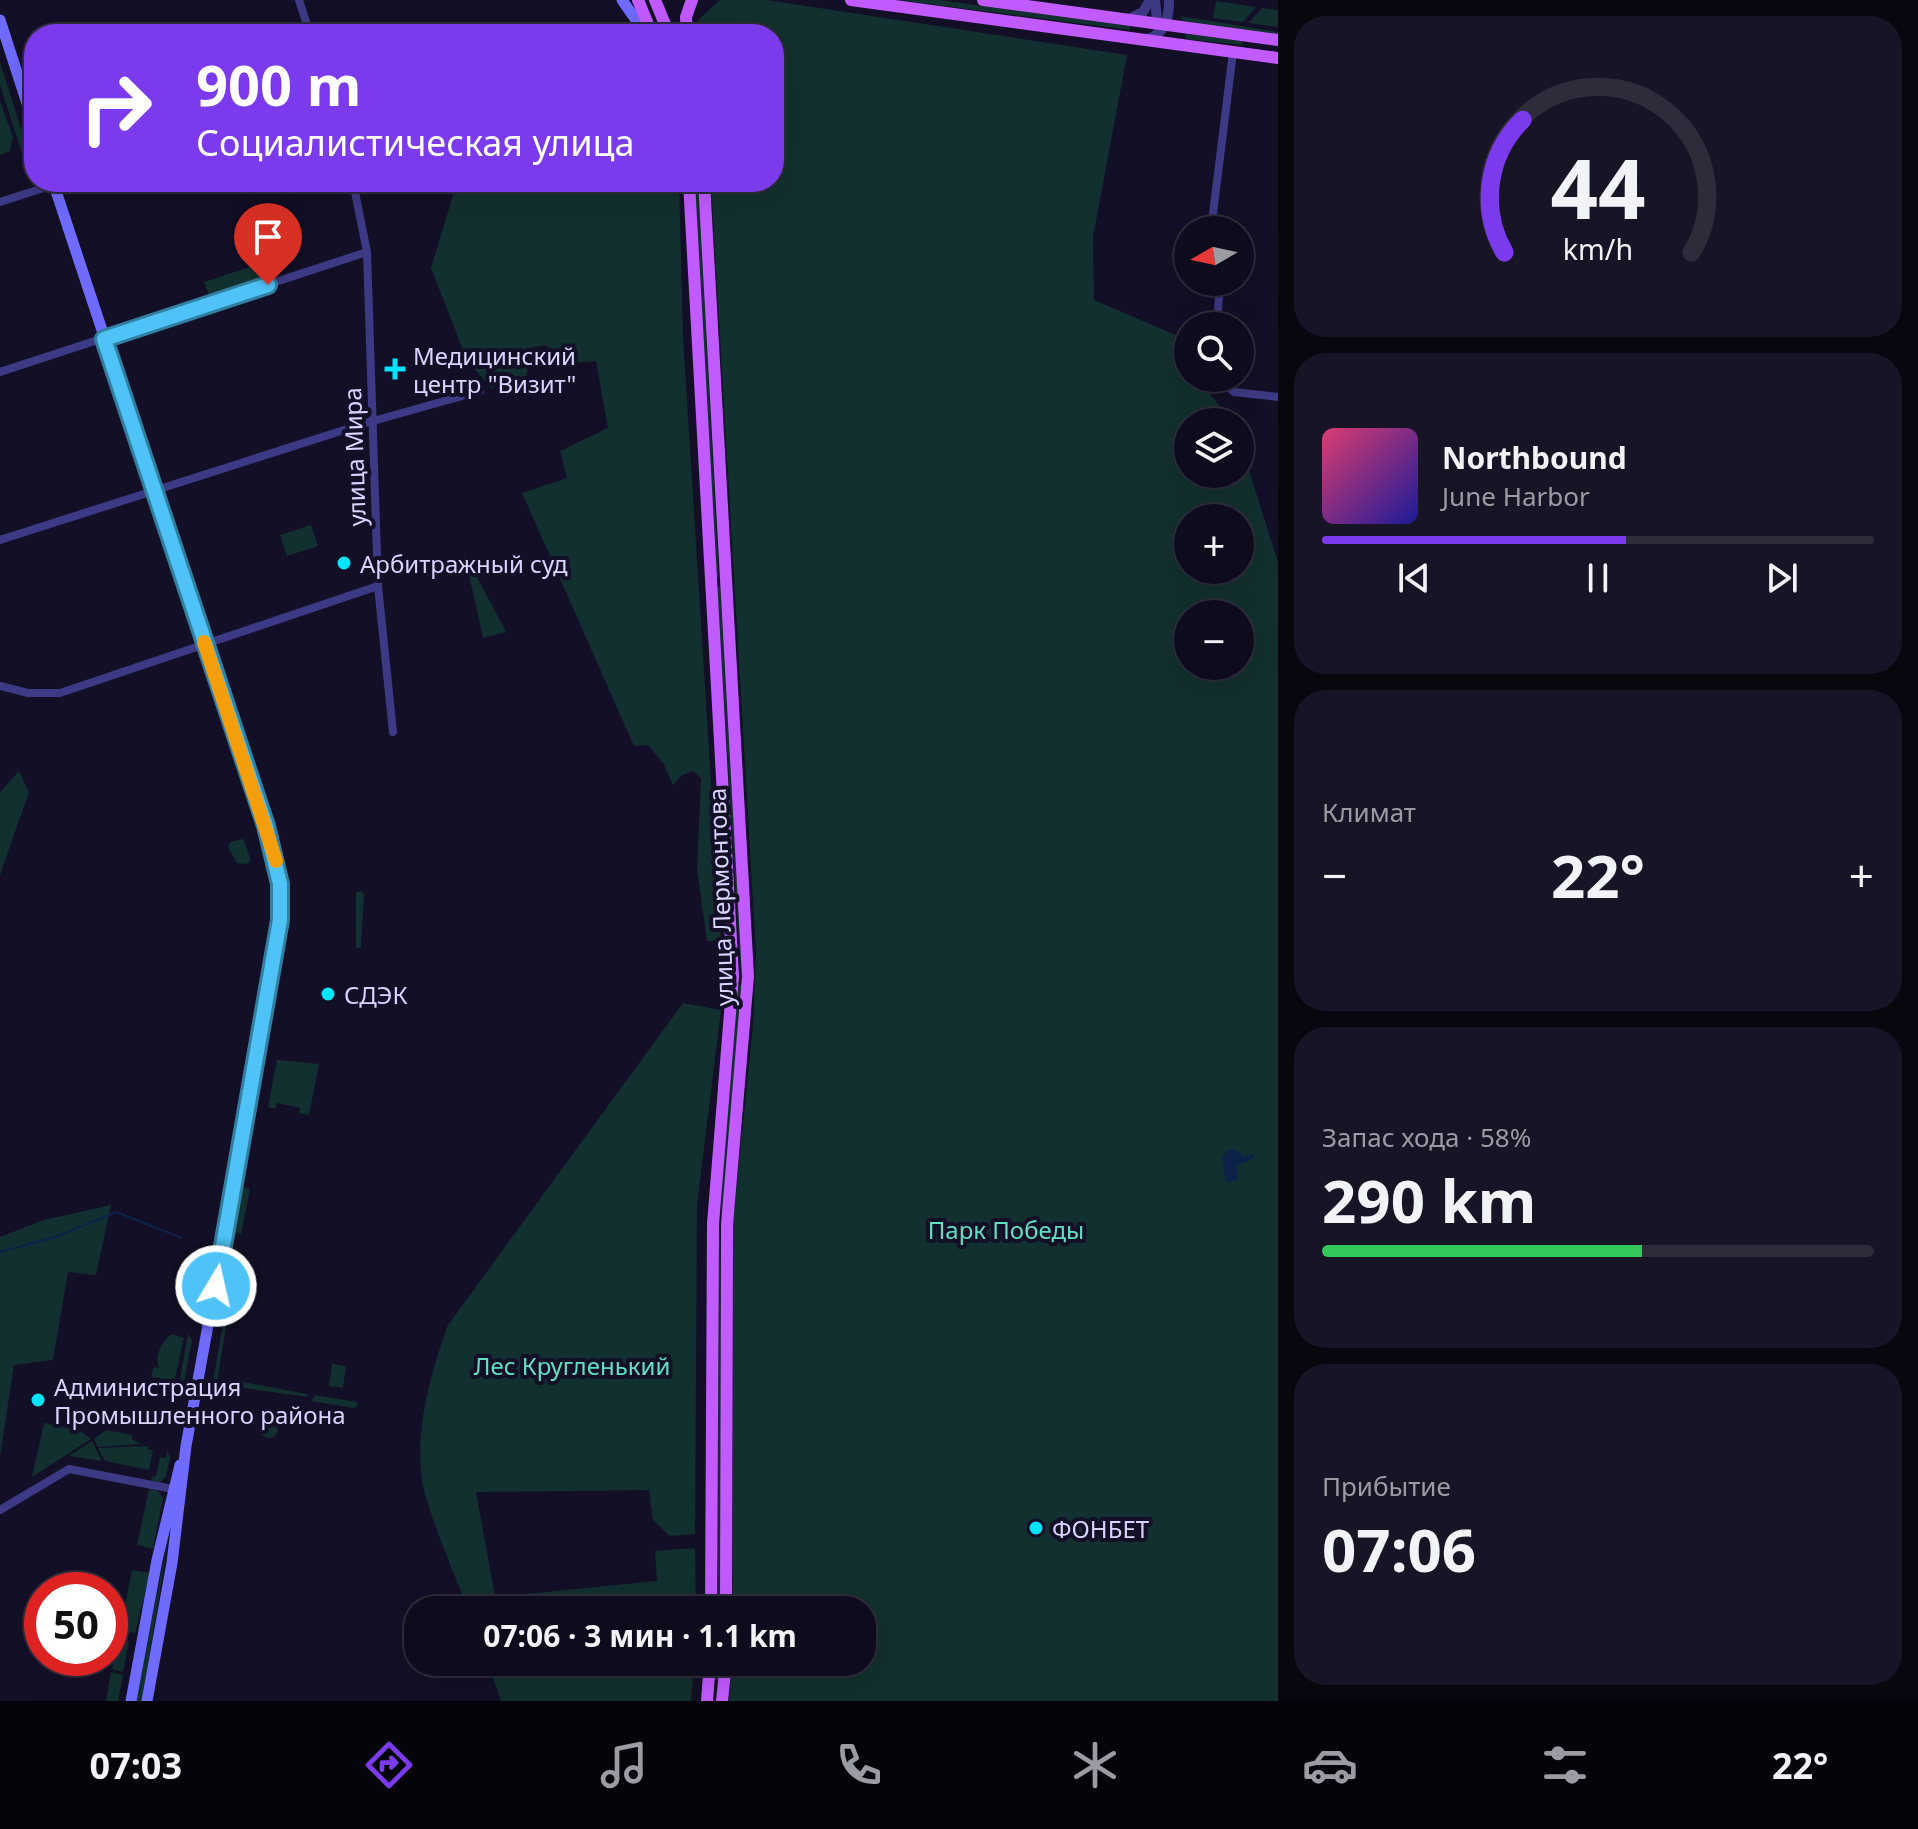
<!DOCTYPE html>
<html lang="ru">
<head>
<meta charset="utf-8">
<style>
	body { margin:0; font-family:"Noto Sans",sans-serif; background:#171425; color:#f1f3f6; height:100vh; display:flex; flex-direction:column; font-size:30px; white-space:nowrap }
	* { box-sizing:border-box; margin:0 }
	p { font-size:26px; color:#9b9ba3 }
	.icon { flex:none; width:44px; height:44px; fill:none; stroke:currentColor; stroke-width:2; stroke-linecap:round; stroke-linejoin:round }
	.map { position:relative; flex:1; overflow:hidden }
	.drawer { display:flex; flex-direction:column; gap:16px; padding:16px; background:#08060f; width:640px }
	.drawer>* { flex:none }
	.hud { position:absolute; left:24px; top:24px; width:760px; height:168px; border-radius:32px; box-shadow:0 8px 32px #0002,0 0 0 2px #2e2b3b; background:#7c3aed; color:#fff; overflow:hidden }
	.needle { width:52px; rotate:261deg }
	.buttons { position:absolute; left:1174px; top:216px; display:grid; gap:16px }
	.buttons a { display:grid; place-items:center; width:80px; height:80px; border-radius:50%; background:#0e0b1c; box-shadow:0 8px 32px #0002,0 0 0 2px #2e2b3b; font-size:40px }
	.speed { position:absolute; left:24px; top:1572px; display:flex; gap:16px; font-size:40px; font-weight:700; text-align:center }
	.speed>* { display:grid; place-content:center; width:104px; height:104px; border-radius:50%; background:#0e0b1c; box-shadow:0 8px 32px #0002,0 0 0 2px #2e2b3b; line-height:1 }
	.speed .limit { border:12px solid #d22; background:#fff; color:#111 }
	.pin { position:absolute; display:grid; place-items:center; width:68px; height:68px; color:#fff; margin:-82px -34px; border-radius:50% 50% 50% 0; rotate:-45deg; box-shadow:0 0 8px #0007 }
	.pin .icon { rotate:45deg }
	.me { position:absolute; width:88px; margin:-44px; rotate:9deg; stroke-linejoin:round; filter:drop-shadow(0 0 6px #0008) }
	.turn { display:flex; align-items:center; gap:28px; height:168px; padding:0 40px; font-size:36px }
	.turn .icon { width:104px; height:104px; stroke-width:2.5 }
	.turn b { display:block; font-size:56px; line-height:68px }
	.big { font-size:60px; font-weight:700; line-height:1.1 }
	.drawer .widget { flex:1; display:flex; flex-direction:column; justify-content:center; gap:12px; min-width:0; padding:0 28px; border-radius:32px; background:#171425 }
	.drawer .dial { align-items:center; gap:0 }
	.dial svg { height:208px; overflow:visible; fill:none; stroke:#2e2b3b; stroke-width:7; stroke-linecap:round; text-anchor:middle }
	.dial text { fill:#f1f3f6; stroke:none }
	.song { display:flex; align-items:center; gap:24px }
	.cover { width:96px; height:96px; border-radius:12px; background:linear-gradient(135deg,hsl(340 70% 55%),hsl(240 70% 35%)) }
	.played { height:8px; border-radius:4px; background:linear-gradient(90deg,#7c3aed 55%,#2e2b3b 55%) }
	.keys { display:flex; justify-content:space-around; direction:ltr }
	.heat { display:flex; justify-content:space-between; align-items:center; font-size:44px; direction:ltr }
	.charge { height:12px; border-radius:6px; background:linear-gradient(90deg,#34c759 58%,#2e2b3b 0) }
	.trip { position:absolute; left:404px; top:1596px; width:472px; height:80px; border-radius:32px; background:#0e0b1c; box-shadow:0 8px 32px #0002,0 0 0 2px #2e2b3b; font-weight:700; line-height:80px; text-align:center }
	.dock { display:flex; height:128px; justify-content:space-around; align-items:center; background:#06040b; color:#9b9ba3 }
	.dock .icon { width:56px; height:56px }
	.dock .selected { color:#7c3aed }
	.dock b { font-size:36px; color:#f1f3f6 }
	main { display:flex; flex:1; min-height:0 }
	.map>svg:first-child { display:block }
	.green { fill:#12302f; fill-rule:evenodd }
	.water { fill:#0c2248 }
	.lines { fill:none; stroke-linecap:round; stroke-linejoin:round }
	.stream { stroke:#0c2248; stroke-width:2 }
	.minor { stroke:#3d3a85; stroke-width:8 }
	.tertiary { stroke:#3d3a85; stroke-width:10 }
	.secondary { stroke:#6f6bff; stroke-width:11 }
	.primary { stroke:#c25bff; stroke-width:12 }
	.route-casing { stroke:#337fa1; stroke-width:20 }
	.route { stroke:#4fc3f7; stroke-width:14 }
	.slow { stroke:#f59e0b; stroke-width:14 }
	.poi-dot { fill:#00e5ff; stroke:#130f26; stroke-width:3 }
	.labels { text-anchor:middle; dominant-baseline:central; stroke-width:8; stroke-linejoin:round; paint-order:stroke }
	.poi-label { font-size:24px; fill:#d9d4ff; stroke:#130f26; text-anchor:start }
	.street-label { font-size:24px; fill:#d9d4ff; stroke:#130f26 }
	.park-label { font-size:24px; fill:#5fe0c0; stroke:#130f26 }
</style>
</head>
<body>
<main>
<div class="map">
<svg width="1278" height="1701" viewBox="0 0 1278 1701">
	<rect width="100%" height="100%" fill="#130f26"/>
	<path class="green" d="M 720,0 L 767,0 L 1127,55 L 1093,237 L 1094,300 L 1185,339 L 1188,378 L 1197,378 L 1233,422 L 1188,422 L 1188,474 L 1240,474 L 1240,442 L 1278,562 L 1278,1701 L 729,1701 L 732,1662 L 862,1662 L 862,1610 L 733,1610 L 733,1222 L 753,1026 L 756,953 L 711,182 L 774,182 L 774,34 L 694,34 L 700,18 ZM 1188,518 L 1240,518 L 1240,570 L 1188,570 ZM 1188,614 L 1240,614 L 1240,666 L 1188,666 Z
		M 899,0 L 940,0 L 1130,26 L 1130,30 Z
		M 1216,1 L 1256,7 L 1243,22 L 1213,18 Z
		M 1262,8 L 1278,10 L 1278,27 L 1248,23 Z
		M 1180,16 L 1278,32 L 1278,36 L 1183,21 Z
		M 1186,34 L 1242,41 L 1243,45 L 1186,39 Z
		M 0,62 L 34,169 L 34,177 L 30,178 L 0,85 Z
		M 0,101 L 13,137 L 10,151 L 0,155 Z
		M 457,182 L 679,182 L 683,337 L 721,941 L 707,941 L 697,869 L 701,778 L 693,771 L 682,775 L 673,785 L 663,763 L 648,745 L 634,746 L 522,493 L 567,478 L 560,451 L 608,428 L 596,361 L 562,364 L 546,345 L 532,347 L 526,378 L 491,388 L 467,360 L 431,268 Z
		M 694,182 L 698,182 L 719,579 L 716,576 Z
		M 274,259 L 280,275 L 210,298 L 204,282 Z
		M 311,525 L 318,546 L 287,556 L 280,535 Z
		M 464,552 L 506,632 L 483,638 Z
		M 720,586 L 742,974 L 741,975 L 717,587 Z
		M 19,771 L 29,792 L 0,875 L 0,792 Z
		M 243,839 L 251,860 L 247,864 L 237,863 L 228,847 L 230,842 Z
		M 360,891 L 364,894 L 361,947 L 356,948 L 356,893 Z
		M 741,985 L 723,1220 L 721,1221 L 722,1165 L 738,986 Z
		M 683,1003 L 721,1010 L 697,1205 L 695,1534 L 670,1536 L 653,1520 L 649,1490 L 476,1492 L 495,1597 L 657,1581 L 655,1551 L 695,1548 L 696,1610 L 468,1610 C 454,1572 436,1533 425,1494 C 411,1442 430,1374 448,1325 Z
		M 277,1060 L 319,1064 L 309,1115 L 299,1113 L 300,1108 L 277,1103 L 275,1109 L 268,1107 Z
		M 243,1187 L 250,1189 L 241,1234 L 234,1232 Z
		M 111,1205 L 96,1275 L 68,1272 L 53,1360 L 14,1365 L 0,1456 L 0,1237 L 44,1220 Z
		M 720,1230 L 721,1610 L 716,1610 L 718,1232 Z
		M 231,1297 L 217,1382 L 213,1381 L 227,1300 Z
		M 172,1334 L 184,1338 L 174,1382 L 166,1387 L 161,1378 L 151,1377 L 154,1367 L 159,1368 C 154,1356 162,1341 172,1334 Z
		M 188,1334 L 192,1340 L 182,1393 L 176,1402 Z
		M 332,1364 L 346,1366 L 343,1388 L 329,1386 Z
		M 243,1382 L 307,1394 L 308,1397 L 243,1388 Z
		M 315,1395 L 356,1402 L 358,1404 L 355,1408 L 311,1401 Z
		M260 1429a9 9 0 1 1 18 0a9 9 0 1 1-18 0Z
		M 44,1423 L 78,1429 L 91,1439 L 32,1477 Z
		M 106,1430 L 132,1435 L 132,1439 L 140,1444 L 98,1447 L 94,1439 Z
		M 92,1441 L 102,1461 L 69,1456 Z
		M 148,1446 L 148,1450 L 153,1450 L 149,1470 L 105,1461 L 98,1448 Z
		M 167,1450 L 170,1457 L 166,1477 L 160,1482 L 151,1481 L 152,1477 L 156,1476 L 160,1457 L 166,1458 Z
		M 149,1489 L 158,1491 L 163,1498 L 153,1549 L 137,1545 Z
		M 170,1529 L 142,1701 L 136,1701 Z
		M 132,1570 L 150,1573 L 135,1633 L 120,1630 Z
		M 119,1636 L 129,1642 L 123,1672 L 112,1669 Z
		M 487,1662 L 694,1662 L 691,1701 L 501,1701 Z
		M 111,1672 L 123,1675 L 118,1701 L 106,1701 Z"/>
	<path class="water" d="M 1229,1149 L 1237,1150 L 1244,1157 L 1253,1154 L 1255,1157 L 1237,1166 L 1238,1180 L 1226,1182 L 1222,1157 Z"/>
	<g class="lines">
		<path class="stream" d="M 0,1252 L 55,1237 L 116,1212 L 182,1238"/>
		<path class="minor" d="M 299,0 L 310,34
			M 353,182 L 367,252 L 378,586 L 393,732
			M 0,202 L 53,185
			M 1211,230 L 1233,52
			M 1217,326 L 1220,282
			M 0,372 L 367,252
			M 1218,378 L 1234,392 L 1278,397
			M 0,540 L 366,423 L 480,391
			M 0,686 L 28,693 L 60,693 L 378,586
			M 0,1510 L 69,1469 L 178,1490"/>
		<path class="tertiary" d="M 1155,0 L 1158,29
			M 1129,19 L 1143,12 L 1150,0
			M 1146,39 C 1166,35 1169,18 1169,0"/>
		<path class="secondary" d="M 622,0 L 646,34
			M 0,20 L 34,125
			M 53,182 L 266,826 L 280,884 L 277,946 L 186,1446 L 172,1563 L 147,1701
			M 131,1701 L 157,1560 L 180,1465"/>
		<path class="primary" d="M 638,0 L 652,34
			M 655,0 L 669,34
			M 851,0 L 1278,58
			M 983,0 L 1278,40
			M 687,34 L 686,17 L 692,0
			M 689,182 L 733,976 L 713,1224 L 711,1610
			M 704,182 L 748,976 L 727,1225 L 726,1610
			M 707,1701 L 710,1662
			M 722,1701 L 726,1662"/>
	</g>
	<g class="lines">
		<g class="route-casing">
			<path id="route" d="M 216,1286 L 280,920 L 280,884 L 266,826 L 104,339 L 268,285"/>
		</g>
		<use href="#route" class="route"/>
		<path class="slow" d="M 204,642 L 276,861"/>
	</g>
	<g class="poi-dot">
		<path d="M391 357h8v8h8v8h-8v8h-8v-8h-8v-8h8z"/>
		<circle cx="344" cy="563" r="8"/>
		<circle cx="328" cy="994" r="8"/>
		<circle cx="38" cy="1400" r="8"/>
		<circle cx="1036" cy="1528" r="8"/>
	</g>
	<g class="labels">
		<g class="poi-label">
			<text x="413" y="355">Медицинский<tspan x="413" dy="28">центр "Визит"</tspan></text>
			<text x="360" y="563">Арбитражный суд</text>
			<text x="344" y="994">СДЭК</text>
			<text x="54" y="1386">Администрация<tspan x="54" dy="28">Промышленного района</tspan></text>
			<text x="1052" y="1528">ФОНБЕТ</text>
		</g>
		<g class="street-label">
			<text transform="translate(354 457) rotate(-92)">улица Мира</text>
			<text transform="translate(720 897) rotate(-92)">улица Лермонтова</text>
		</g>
		<g class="park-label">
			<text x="1006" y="1229">Парк Победы</text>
			<text x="572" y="1365">Лес Кругленький</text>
		</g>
	</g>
</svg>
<div class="buttons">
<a><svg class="needle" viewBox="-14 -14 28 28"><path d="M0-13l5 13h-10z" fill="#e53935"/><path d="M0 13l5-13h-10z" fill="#9b9ba3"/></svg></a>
<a><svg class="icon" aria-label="search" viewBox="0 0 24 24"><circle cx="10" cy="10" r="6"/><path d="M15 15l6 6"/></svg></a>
<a><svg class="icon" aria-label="layers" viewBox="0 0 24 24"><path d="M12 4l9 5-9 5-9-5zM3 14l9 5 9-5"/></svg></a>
<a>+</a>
<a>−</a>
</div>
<div class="speed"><div class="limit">50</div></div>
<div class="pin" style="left:268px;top:285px;background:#d93025"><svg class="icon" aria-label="arrive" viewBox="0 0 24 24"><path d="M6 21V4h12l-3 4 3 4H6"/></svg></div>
<svg class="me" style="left:216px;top:1286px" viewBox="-20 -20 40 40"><circle r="17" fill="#4fc3f7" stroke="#fff" stroke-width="3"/><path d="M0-11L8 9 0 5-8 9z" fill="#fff"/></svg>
<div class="trip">07:06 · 3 мин · 1.1 km</div>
<div class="hud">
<div class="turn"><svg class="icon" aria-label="right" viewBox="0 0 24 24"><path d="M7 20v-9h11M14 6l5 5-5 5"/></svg><div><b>900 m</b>Социалистическая улица</div></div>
</div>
</div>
<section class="drawer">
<div class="widget dial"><svg viewBox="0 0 100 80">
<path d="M14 69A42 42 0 1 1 86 69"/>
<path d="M14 69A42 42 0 0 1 21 18" stroke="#7c3aed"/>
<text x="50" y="56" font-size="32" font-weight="700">44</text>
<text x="50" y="72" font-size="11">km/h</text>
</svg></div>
<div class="widget">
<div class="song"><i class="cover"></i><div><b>Northbound</b><p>June Harbor</p></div></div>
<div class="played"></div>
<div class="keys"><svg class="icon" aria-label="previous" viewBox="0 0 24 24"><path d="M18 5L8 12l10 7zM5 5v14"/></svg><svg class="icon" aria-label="pause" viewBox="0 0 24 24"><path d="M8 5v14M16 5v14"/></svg><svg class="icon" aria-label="next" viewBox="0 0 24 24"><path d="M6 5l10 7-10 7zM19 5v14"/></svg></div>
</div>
<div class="widget"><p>Климат</p>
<div class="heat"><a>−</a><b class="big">22°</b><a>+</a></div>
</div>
<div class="widget"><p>Запас хода · 58%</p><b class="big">290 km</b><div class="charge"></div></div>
<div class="widget"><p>Прибытие</p><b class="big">07:06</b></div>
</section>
</main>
<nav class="dock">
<b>07:03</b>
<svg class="icon selected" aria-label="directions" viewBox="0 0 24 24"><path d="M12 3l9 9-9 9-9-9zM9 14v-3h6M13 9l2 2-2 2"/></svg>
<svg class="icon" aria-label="music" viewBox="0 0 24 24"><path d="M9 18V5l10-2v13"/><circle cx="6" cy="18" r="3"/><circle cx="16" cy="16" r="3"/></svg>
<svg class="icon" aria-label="phone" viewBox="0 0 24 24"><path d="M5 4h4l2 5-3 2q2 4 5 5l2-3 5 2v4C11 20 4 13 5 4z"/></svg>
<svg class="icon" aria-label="climate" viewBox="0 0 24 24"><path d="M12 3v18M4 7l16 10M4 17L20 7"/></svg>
<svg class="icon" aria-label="car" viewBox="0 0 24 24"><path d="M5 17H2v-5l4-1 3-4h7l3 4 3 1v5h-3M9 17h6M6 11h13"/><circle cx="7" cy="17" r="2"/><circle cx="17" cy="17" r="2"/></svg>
<svg class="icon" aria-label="filters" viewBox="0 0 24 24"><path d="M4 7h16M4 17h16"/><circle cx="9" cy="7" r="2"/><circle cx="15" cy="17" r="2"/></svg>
<b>22°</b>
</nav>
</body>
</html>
